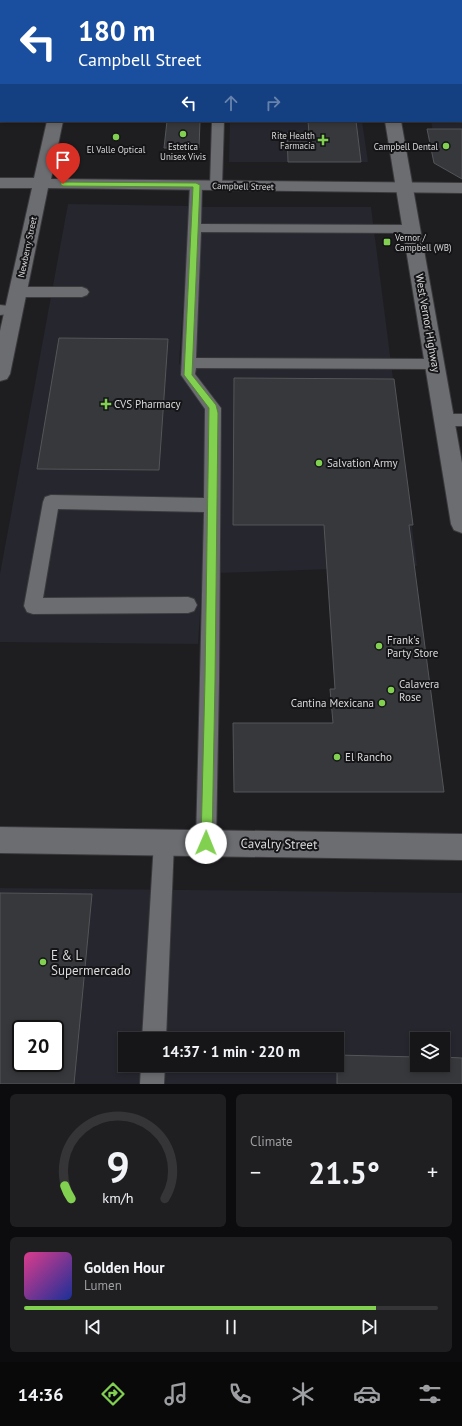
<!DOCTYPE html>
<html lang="en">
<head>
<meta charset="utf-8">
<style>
	body { margin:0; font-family:"PT Sans",sans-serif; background:#1f1f22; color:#f1f3f6; height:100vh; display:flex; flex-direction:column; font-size:15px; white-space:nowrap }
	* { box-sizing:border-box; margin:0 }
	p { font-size:13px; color:#9e9fa2 }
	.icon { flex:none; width:22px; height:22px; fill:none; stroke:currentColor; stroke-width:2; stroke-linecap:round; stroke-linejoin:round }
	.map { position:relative; height:1084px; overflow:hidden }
	.sheet { display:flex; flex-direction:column; gap:10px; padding:10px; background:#0c0c0e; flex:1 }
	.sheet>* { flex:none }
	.banner { position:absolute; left:0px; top:0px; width:462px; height:122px; box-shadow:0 2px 6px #0003,0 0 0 1px #353538; background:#1a4fa0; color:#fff; overflow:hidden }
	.buttons { position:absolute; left:410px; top:1032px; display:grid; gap:8px }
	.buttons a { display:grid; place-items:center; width:40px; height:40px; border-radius:0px; background:#161619; box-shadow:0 2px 6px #0003,0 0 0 1px #353538; font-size:20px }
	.speed { position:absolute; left:12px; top:1020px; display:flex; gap:8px; font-size:20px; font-weight:700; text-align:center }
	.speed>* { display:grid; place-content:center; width:52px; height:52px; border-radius:50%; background:#161619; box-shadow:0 2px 6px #0003,0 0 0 1px #353538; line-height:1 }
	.speed .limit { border:2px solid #111; border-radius:6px; background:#fff; color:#111 }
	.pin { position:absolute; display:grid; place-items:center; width:34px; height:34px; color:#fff; margin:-41px -17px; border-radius:50% 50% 50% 0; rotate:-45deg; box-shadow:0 0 4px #0007 }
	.pin .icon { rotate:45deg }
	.me { position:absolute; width:44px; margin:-22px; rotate:1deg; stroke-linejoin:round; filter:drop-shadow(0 0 3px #0008) }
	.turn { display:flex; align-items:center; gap:14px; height:84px; padding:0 12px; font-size:18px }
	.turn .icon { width:52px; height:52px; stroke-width:2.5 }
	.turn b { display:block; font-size:28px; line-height:34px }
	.lanes { display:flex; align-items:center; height:38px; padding:0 12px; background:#0003; justify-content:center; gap:20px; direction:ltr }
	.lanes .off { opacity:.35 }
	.big { font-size:30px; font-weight:700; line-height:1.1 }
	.sheet .tile { flex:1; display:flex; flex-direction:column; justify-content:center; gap:6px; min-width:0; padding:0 14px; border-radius:6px; background:#1f1f22 }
	.sheet .dial { align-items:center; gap:0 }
	.dial svg { height:104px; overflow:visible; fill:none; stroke:#353538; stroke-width:7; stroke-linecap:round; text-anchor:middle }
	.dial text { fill:#f1f3f6; stroke:none }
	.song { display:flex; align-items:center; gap:12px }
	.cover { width:48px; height:48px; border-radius:6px; background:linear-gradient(135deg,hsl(330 70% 55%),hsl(230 70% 35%)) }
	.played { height:4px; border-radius:2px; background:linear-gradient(90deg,#81d050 85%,#353538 85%) }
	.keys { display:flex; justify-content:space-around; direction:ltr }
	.heat { display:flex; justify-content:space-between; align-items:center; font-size:22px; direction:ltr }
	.sheet .tiles { flex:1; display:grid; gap:10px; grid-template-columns:1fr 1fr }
	.tile:last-child { grid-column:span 2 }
	.trip { position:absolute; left:118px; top:1032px; width:226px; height:40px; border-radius:0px; background:#161619; box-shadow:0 2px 6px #0003,0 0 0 1px #353538; font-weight:700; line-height:40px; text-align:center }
	.tab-bar { display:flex; height:64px; justify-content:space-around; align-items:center; background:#09090a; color:#9e9fa2 }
	.tab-bar .icon { width:28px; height:28px }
	.tab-bar .current { color:#81d050 }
	.tab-bar b { font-size:18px; color:#f1f3f6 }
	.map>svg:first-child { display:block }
	.built { fill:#25262e; fill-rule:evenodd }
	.building { fill:#36383b; stroke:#535558; fill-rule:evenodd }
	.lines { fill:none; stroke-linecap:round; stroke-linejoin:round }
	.service-casing { stroke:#3a3a3d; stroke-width:2 }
	.minor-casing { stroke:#3a3a3d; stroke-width:2 }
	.tertiary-casing { stroke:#3a3a3d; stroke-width:2 }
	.service { fill:#6c6d71; fill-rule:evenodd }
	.minor { fill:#6c6d71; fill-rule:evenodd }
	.tertiary { fill:#6c6d71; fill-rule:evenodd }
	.route { fill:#81d050; stroke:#548734 }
	.poi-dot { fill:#81d050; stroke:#151518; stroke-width:1.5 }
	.labels { text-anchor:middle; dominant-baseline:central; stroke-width:4; stroke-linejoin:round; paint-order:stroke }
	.far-poi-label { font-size:9px; fill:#dadadc; stroke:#151518; text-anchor:end }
	.far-street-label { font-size:9px; fill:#dadadc; stroke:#151518 }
	.street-label { font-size:11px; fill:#dadadc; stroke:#151518 }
	.poi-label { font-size:11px; fill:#dadadc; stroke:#151518; text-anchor:start }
	.near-street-label { font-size:13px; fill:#dadadc; stroke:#151518 }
	.near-poi-label { font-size:13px; fill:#dadadc; stroke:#151518; text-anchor:start }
</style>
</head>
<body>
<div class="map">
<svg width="462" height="1084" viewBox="0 0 462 1084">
	<rect width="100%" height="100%" fill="#1e1e21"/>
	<path class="built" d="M 408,0 L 462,0 L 462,166 L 440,167 L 431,121 L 461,121 L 461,1 Z
		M 230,121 L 362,121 L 368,162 L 229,162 Z
		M 68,204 L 190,206 L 179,363 L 213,413 L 198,644 L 0,642 L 0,574 Z
		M 201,207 L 371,207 L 417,566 L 217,573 L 219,407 L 193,369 Z
		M 0,888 L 462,893 L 462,1084 L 0,1084 ZM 21,1029 L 55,1029 L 55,1063 L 21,1063 ZM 125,1039 L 337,1039 L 337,1065 L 125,1065 ZM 417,1039 L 443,1039 L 443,1065 L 417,1065 Z"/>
	<path class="building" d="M 167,121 L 200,121 L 199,148 L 164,148 Z
		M 308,121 L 356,121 L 361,162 L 288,162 L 287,133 L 309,133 Z
		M 427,129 L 462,129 L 462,179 L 434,163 Z
		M 59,338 L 168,339 L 159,470 L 37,469 Z
		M 234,378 L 394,379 L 413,525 L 409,525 L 444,792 L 234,792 L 233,723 L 333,723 L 330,689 L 335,689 L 324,525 L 233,525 Z
		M 0,893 L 92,894 L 74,1084 L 0,1084 ZM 21,1029 L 55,1029 L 55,1063 L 21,1063 Z
		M 337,1055 L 417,1057 L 417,1065 L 443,1065 L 443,1057 L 462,1058 L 462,1084 L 337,1084 Z"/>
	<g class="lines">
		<g class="service-casing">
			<path id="service" d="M 216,0 L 226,0 L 226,1 L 216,1 Z
				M 0,74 L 1,74 L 1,80 L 0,80 Z
				M 212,121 L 224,121 L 222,186 L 220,189 L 212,189 L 210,186 Z
				M 196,181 L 200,182 L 202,185 L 201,224 L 412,225 L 417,226 L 419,229 L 417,232 L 412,233 L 201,232 L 196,358 L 435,359 L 440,360 L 442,364 L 440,368 L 435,369 L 196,368 L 195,374 L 221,408 L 219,680 L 216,843 L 213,850 L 206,853 L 199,850 L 196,843 L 204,512 L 58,509 L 43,598 L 188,597 L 194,599 L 197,605 L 194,611 L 188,613 L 33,614 L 27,612 L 24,606 L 43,502 L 45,497 L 51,495 L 204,498 L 205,409 L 181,375 L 190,185 L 192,182 Z
				M 18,287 L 82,287 L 87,289 L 89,292 L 87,295 L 82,297 L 18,297 L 13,295 L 11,292 L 13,289 Z
				M 0,305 L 19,307 L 21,310 L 19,313 L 0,315 Z
				M 444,414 L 462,414 L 462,426 L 444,426 L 439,424 L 436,420 L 439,416 Z
				M 164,832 L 171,835 L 174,842 L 166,1039 L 142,1039 L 154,842 L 157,835 Z
				M 141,1065 L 165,1065 L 164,1084 L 140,1084 Z"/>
		</g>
		<g class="minor-casing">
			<path id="minor" d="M 74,0 L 88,0 L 73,1 Z
				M 47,121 L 63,121 L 51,179 L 462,183 L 462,193 L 48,188 L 10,374 L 7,379 L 0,381 L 0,331 L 32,188 L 0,188 L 0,178 L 34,178 Z
				M 0,827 L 462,834 L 462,860 L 0,853 Z"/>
		</g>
		<g class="tertiary-casing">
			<path id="tertiary" d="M 365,0 L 379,0 L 380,1 L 366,1 Z
				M 385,121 L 401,121 L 462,463 L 462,533 L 454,530 L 451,524 Z"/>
		</g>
		<use href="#service" class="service"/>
		<use href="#minor" class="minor"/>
		<use href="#tertiary" class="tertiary"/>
	</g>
	<path class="route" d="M 61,182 L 196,183 L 200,185 L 192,375 L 216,405 L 218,413 L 215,680 L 212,843 L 210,847 L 206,848 L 202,847 L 201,843 L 205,680 L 209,408 L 184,375 L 193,187 L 63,186 L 61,185 Z"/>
	<g class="poi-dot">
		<circle cx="183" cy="134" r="4"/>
		<circle cx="116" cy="137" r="4"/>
		<path d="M321 134h4v4h4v4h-4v4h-4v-4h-4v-4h4z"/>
		<circle cx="446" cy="146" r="4"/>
		<rect x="383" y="238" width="8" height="8" rx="2"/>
		<path d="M104 398h4v4h4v4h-4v4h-4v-4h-4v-4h4z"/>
		<circle cx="319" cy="463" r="4"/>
		<circle cx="379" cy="646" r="4"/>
		<circle cx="391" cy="690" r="4"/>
		<circle cx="382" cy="703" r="4"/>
		<circle cx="337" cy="757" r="4"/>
		<circle cx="43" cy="962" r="4"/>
	</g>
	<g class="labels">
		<g class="far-poi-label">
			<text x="315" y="135">Rite Health<tspan x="315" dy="10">Farmacía</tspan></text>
			<text x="183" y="146" text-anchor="middle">Estetica<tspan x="183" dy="10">Unisex Vivis</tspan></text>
			<text x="438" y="146">Campbell Dental</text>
			<text x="116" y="149" text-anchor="middle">El Valle Optical</text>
			<text x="395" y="237" text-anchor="start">Vernor /<tspan x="395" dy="10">Campbell (WB)</tspan></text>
		</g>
		<g class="far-street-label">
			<text transform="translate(243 186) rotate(1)">Campbell Street</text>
			<text transform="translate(27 247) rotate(-78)">Newberry Street</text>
		</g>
		<g class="street-label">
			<text transform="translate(428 323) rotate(80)">West Vernor Highway</text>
		</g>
		<g class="poi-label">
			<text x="114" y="404">CVS Pharmacy</text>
			<text x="327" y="463">Salvation Army</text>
			<text x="387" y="640">Frank's<tspan x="387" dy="13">Party Store</tspan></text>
			<text x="399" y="684">Calavera<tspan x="399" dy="13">Rose</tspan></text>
			<text x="374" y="703" text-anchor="end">Cantina Mexicana</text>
			<text x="345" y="757">El Rancho</text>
		</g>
		<g class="near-street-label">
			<text transform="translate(279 844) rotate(1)">Cavalry Street</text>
		</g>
		<g class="near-poi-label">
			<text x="51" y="955">E &amp; L<tspan x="51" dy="15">Supermercado</tspan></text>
		</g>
	</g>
</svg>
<div class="buttons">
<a><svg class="icon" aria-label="layers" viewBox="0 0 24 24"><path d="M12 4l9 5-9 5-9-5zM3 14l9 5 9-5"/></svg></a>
</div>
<div class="speed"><div class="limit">20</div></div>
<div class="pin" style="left:63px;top:184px;background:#d93025"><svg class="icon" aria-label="arrive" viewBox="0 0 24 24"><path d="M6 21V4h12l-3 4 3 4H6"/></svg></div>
<svg class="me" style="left:206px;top:843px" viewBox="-20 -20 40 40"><circle r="19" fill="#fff"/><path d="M0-13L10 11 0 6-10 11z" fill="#81d050"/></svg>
<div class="trip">14:37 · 1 min · 220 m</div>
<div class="banner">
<div class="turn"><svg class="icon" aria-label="left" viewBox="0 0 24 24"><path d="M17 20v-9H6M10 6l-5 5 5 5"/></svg><div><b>180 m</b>Campbell Street</div></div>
<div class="lanes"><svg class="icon" aria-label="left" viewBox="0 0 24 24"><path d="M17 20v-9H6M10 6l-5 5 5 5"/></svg><svg class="icon off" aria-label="ahead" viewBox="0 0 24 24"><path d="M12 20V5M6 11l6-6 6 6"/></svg><svg class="icon off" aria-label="right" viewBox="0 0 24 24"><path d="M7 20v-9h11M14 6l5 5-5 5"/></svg></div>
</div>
</div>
<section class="sheet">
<div class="tiles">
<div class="tile dial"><svg viewBox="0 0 100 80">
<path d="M14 69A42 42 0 1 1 86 69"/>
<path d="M14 69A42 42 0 0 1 9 59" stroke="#81d050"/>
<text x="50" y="56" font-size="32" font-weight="700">9</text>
<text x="50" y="72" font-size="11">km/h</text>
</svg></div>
<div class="tile"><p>Climate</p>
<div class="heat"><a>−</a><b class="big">21.5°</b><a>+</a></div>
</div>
<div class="tile">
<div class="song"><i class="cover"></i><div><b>Golden Hour</b><p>Lumen</p></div></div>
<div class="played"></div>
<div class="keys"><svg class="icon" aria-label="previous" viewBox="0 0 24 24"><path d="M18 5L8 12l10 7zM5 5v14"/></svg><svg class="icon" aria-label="pause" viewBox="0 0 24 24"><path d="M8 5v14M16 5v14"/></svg><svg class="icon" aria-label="next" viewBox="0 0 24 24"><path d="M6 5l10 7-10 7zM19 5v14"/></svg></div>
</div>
</div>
</section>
<nav class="tab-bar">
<b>14:36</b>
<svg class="icon current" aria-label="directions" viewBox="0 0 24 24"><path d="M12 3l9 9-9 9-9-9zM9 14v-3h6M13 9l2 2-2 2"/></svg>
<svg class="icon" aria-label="music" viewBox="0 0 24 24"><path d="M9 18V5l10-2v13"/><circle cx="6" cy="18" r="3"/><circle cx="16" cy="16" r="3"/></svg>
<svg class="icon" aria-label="phone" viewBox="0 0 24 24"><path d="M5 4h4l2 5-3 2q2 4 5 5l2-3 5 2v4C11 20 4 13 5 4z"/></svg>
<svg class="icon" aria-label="climate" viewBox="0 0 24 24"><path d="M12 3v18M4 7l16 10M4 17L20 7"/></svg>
<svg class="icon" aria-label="car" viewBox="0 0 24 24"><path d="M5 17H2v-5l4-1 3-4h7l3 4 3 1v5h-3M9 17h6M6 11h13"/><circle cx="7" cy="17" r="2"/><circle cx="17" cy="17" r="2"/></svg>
<svg class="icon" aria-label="filters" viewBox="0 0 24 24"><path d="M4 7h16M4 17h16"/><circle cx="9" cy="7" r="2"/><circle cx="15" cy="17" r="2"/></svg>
</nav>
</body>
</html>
